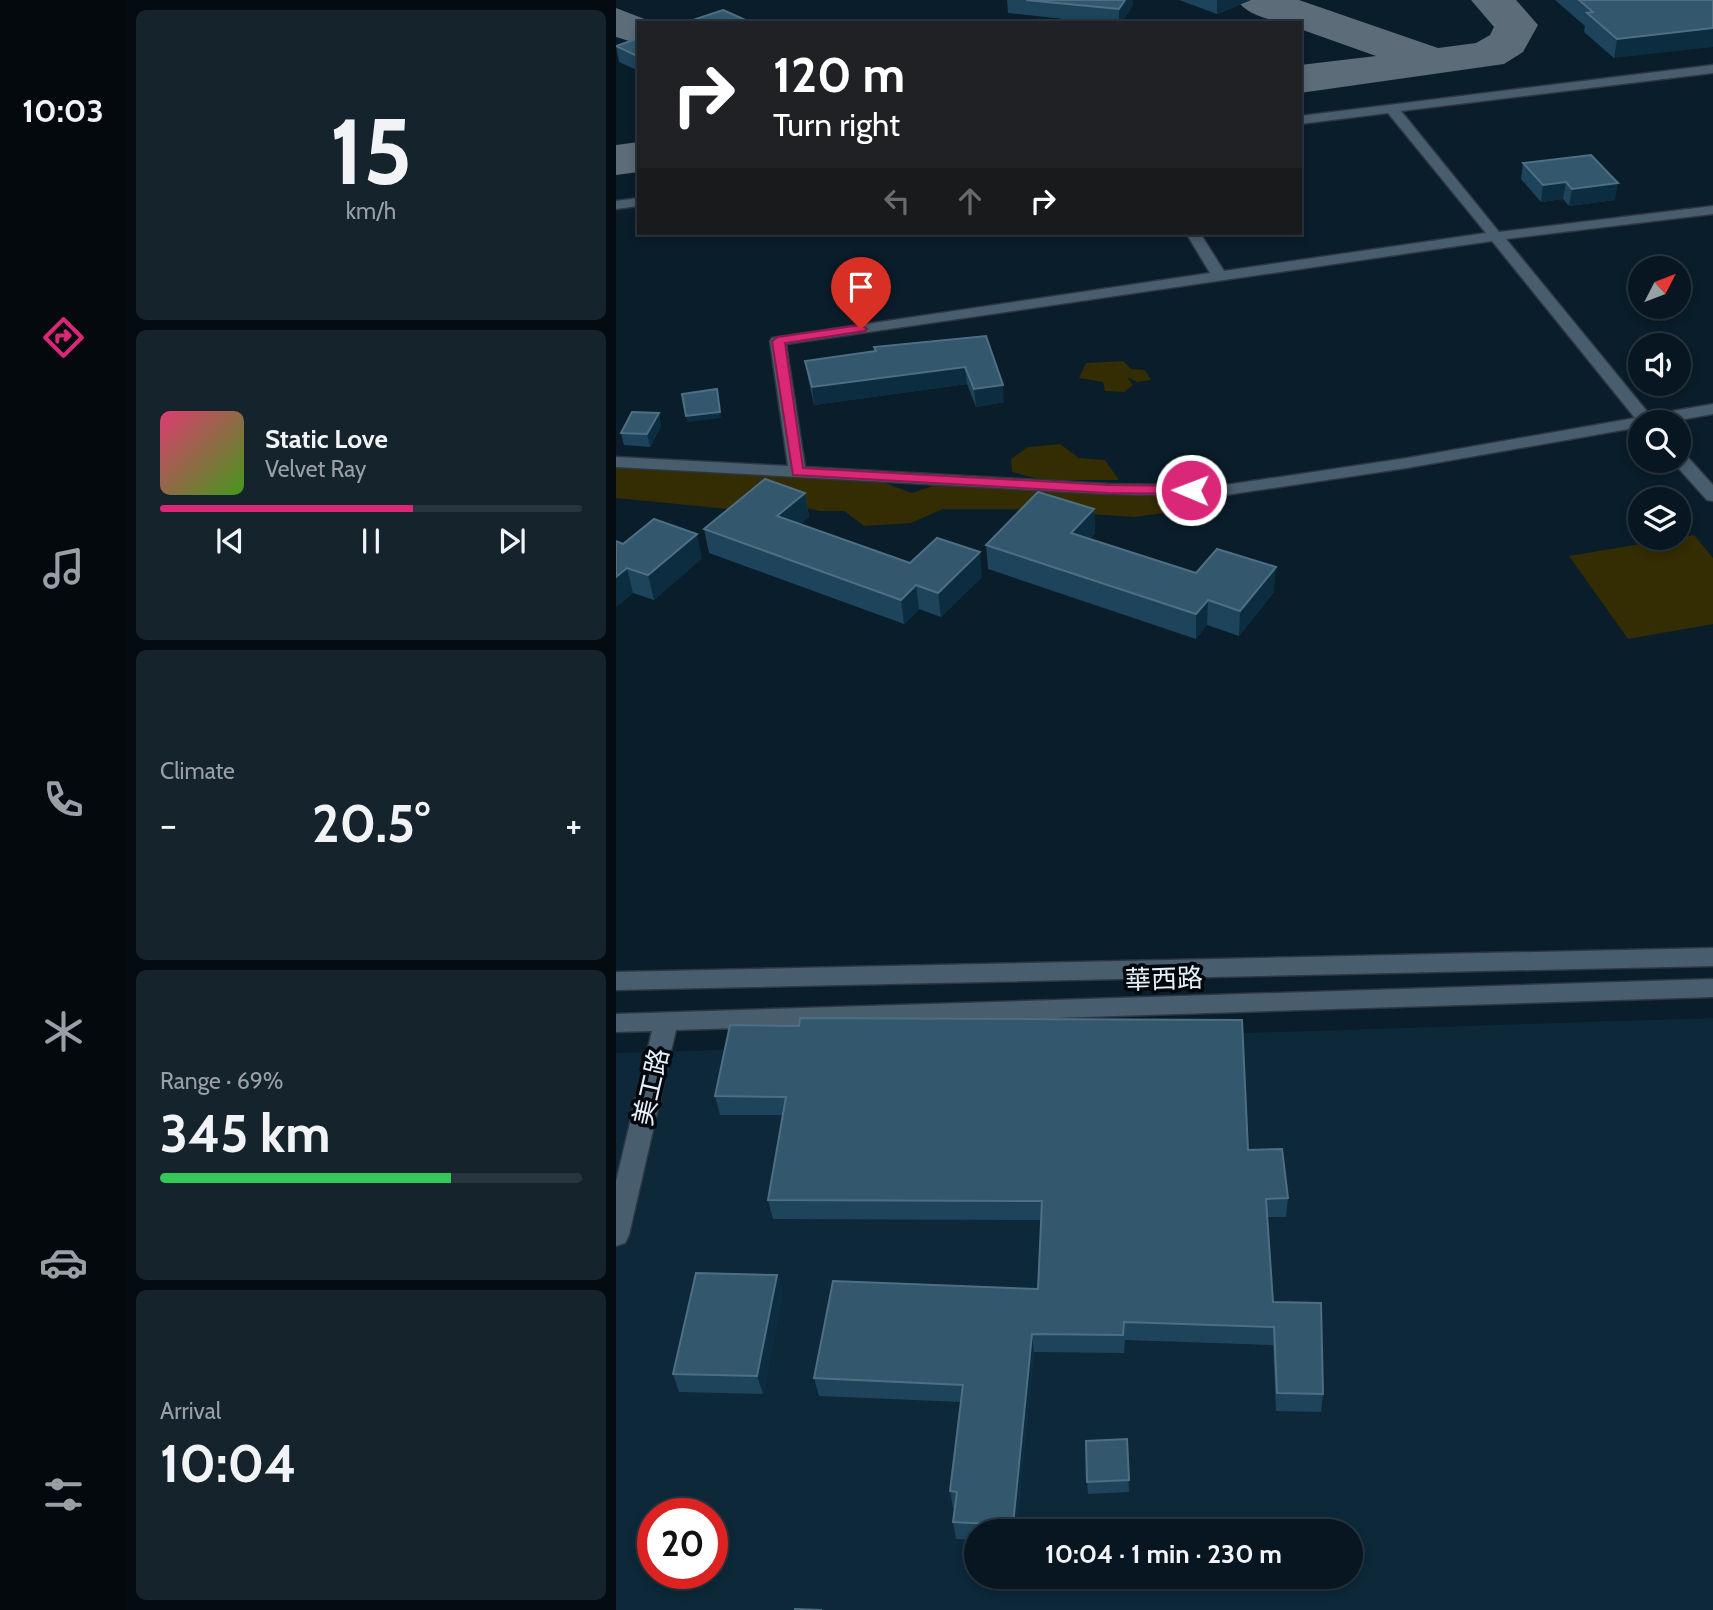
<!DOCTYPE html>
<html lang="en">
<head>
<meta charset="utf-8">
<style>
	body { margin:0; font-family:Cabin,"Noto Sans TC",sans-serif; background:#15232d; color:#f1f3f6; height:100vh; display:flex; flex-direction:column; font-size:26px; white-space:nowrap }
	* { box-sizing:border-box; margin:0 }
	p { font-size:23px; color:#989fa5 }
	.icon { flex:none; width:38px; height:38px; fill:none; stroke:currentColor; stroke-width:2; stroke-linecap:round; stroke-linejoin:round }
	.map { position:relative; flex:1; overflow:hidden }
	.panel { display:flex; flex-direction:column; gap:10px; padding:10px; background:#040c12; width:490px }
	.panel>* { flex:none }
	.banner { position:absolute; left:21px; top:21px; width:665px; height:214px; border-radius:0px; box-shadow:0 4px 10px #0003,0 0 0 2px #28353e; background:#202124; color:#fff; overflow:hidden }
	.needle { width:46px; rotate:48deg }
	.controls { position:absolute; left:1012px; top:256px; display:grid; gap:14px }
	.controls a { display:grid; place-items:center; width:63px; height:63px; border-radius:50%; background:#071620; box-shadow:0 4px 10px #0003,0 0 0 2px #28353e; font-size:35px }
	.speed { position:absolute; left:21px; top:1498px; display:flex; gap:14px; font-size:35px; font-weight:700; text-align:center }
	.speed>* { display:grid; place-content:center; width:91px; height:91px; border-radius:50%; background:#071620; box-shadow:0 4px 10px #0003,0 0 0 2px #28353e; line-height:1 }
	.speed .limit { border:10px solid #d22; background:#fff; color:#111 }
	.pin { position:absolute; display:grid; place-items:center; width:60px; height:60px; color:#fff; margin:-72px -30px; border-radius:50% 50% 50% 0; rotate:-45deg; box-shadow:0 0 7px #0007 }
	.pin .icon { rotate:45deg }
	.me { position:absolute; width:77px; margin:-38px; rotate:271deg; stroke-linejoin:round; filter:drop-shadow(0 0 5px #0008) }
	.turn { display:flex; align-items:center; gap:24px; height:147px; padding:0 21px; font-size:32px }
	.turn .icon { width:91px; height:91px; stroke-width:2.5 }
	.turn b { display:block; font-size:49px; line-height:60px }
	.lanes { display:flex; align-items:center; height:66px; padding:0 21px; background:#0003; justify-content:center; gap:35px; direction:ltr }
	.lanes .off { opacity:.35 }
	.big { font-size:52px; font-weight:700; line-height:1.1 }
	.panel .widget { flex:1; display:flex; flex-direction:column; justify-content:center; gap:10px; min-width:0; padding:0 24px; border-radius:10px; background:#15232d }
	.panel .dial { align-items:center; gap:0 }
	.dial b { font-size:91px; line-height:1 }
	.song { display:flex; align-items:center; gap:21px }
	.cover { width:84px; height:84px; border-radius:10px; background:linear-gradient(135deg,hsl(340 70% 55%),hsl(100 70% 35%)) }
	.played { height:7px; border-radius:4px; background:linear-gradient(90deg,#db2777 60%,#28353e 60%) }
	.keys { display:flex; justify-content:space-around; direction:ltr }
	.heat { display:flex; justify-content:space-between; align-items:center; font-size:38px; direction:ltr }
	.charge { height:10px; border-radius:5px; background:linear-gradient(90deg,#34c759 69%,#28353e 0) }
	.trip { position:absolute; left:348px; top:1519px; width:399px; height:70px; border-radius:35px; background:#071620; box-shadow:0 4px 10px #0003,0 0 0 2px #28353e; font-weight:700; line-height:70px; text-align:center }
	main { display:flex; flex:1; min-height:0 }
	.tabs { display:flex; flex-direction:column; width:126px; justify-content:space-around; align-items:center; background:#03090d; color:#989fa5 }
	.tabs .icon { width:49px; height:49px }
	.tabs .on { color:#db2777 }
	.tabs b { font-size:32px; color:#f1f3f6 }
	.map>svg:first-child { display:block }
	.built { fill:#0c2839; fill-rule:evenodd }
	.green { fill:#342c02 }
	.lines { fill:none; stroke-linecap:round; stroke-linejoin:round }
	.taxiway { fill:#5c6c78; fill-rule:evenodd }
	.minor-casing { stroke:#2e3641; stroke-width:3 }
	.minor { fill:#485d6d; fill-rule:evenodd }
	.wall { fill:#1d445b }
	.shaded-wall { fill:#0c2d40 }
	.building { fill:#33576c; stroke:#4e6f83; stroke-width:2 }
	.route { fill:#db2777; stroke:#8e194d; stroke-width:2 }
	.labels { text-anchor:middle; dominant-baseline:central; stroke-width:7; stroke-linejoin:round; paint-order:stroke }
	.street-label { font-size:26px; fill:#e5f1fb; stroke:#02070c }
</style>
</head>
<body>
<main>
<nav class="tabs">
<b>10:03</b>
<svg class="icon on" aria-label="directions" viewBox="0 0 24 24"><path d="M12 3l9 9-9 9-9-9zM9 14v-3h6M13 9l2 2-2 2"/></svg>
<svg class="icon" aria-label="music" viewBox="0 0 24 24"><path d="M9 18V5l10-2v13"/><circle cx="6" cy="18" r="3"/><circle cx="16" cy="16" r="3"/></svg>
<svg class="icon" aria-label="phone" viewBox="0 0 24 24"><path d="M5 4h4l2 5-3 2q2 4 5 5l2-3 5 2v4C11 20 4 13 5 4z"/></svg>
<svg class="icon" aria-label="climate" viewBox="0 0 24 24"><path d="M12 3v18M4 7l16 10M4 17L20 7"/></svg>
<svg class="icon" aria-label="car" viewBox="0 0 24 24"><path d="M5 17H2v-5l4-1 3-4h7l3 4 3 1v5h-3M9 17h6M6 11h13"/><circle cx="7" cy="17" r="2"/><circle cx="17" cy="17" r="2"/></svg>
<svg class="icon" aria-label="filters" viewBox="0 0 24 24"><path d="M4 7h16M4 17h16"/><circle cx="9" cy="7" r="2"/><circle cx="15" cy="17" r="2"/></svg>
</nav>
<section class="panel">
<div class="widget dial"><b>15</b><p>km/h</p></div>
<div class="widget">
<div class="song"><i class="cover"></i><div><b>Static Love</b><p>Velvet Ray</p></div></div>
<div class="played"></div>
<div class="keys"><svg class="icon" aria-label="previous" viewBox="0 0 24 24"><path d="M18 5L8 12l10 7zM5 5v14"/></svg><svg class="icon" aria-label="pause" viewBox="0 0 24 24"><path d="M8 5v14M16 5v14"/></svg><svg class="icon" aria-label="next" viewBox="0 0 24 24"><path d="M6 5l10 7-10 7zM19 5v14"/></svg></div>
</div>
<div class="widget"><p>Climate</p>
<div class="heat"><a>−</a><b class="big">20.5°</b><a>+</a></div>
</div>
<div class="widget"><p>Range · 69%</p><b class="big">345 km</b><div class="charge"></div></div>
<div class="widget"><p>Arrival</p><b class="big">10:04</b></div>
</section>
<div class="map">
<svg width="1097" height="1610" viewBox="0 0 1097 1610">
	<rect width="100%" height="100%" fill="#091d2a"/>
	<path class="built" d="M 1097,1018 L 1097,1610 L 0,1610 L 0,1053 ZM 37,1514 L 96,1514 L 96,1573 L 37,1573 ZM 360,1531 L 735,1531 L 735,1577 L 360,1577 Z"/>
	<path class="green" d="M 507,361 L 515,369 L 529,370 L 535,380 L 521,382 L 511,377 L 517,385 L 508,392 L 489,391 L 487,382 L 463,378 L 470,363 Z
		M 444,444 L 463,458 L 489,460 L 503,480 L 427,480 L 396,472 L 395,459 L 412,447 Z
		M 0,464 L 248,475 L 296,493 L 331,481 L 565,495 L 562,511 L 519,517 L 398,509 L 327,509 L 295,523 L 248,526 L 228,511 L 204,511 L 153,500 L 122,510 L 0,498 Z
		M 1078,535 L 1097,558 L 1097,624 L 1012,639 L 953,556 Z"/>
	<g class="lines">
		<path class="taxiway" d="M 459,0 L 502,0 L 486,23 L 443,23 Z
			M 621,0 L 683,0 L 822,48 L 860,43 L 874,35 L 878,27 L 855,0 L 900,0 L 922,25 L 907,52 L 888,64 L 684,93 L 684,65 L 760,56 L 684,29 L 684,23 C 664,23 633,18 621,0 Z
			M 0,8 L 39,23 L 23,23 L 23,44 L 0,37 Z
			M 23,142 L 23,172 L 0,175 L 0,145 Z"/>
		<g class="minor-casing">
			<path id="minor" d="M 1097,65 L 1097,73 L 785,111 L 883,232 L 1097,206 L 1097,214 L 890,239 L 1034,415 L 1097,404 L 1097,414 L 1053,422 L 1024,422 L 1024,427 L 791,468 L 603,496 L 492,494 L 0,467 L 0,457 L 172,466 L 154,341 L 156,338 L 594,273 L 570,233 L 584,233 L 608,271 L 870,233 L 772,113 L 684,124 L 684,116 ZM 876,241 L 1019,418 L 791,458 L 603,486 L 492,484 L 189,467 L 170,344 Z
				M 23,198 L 23,206 L 0,209 L 0,201 Z
				M 1062,452 L 1068,453 L 1097,485 L 1097,501 L 1091,500 L 1056,461 L 1062,460 Z
				M 1097,948 L 1097,966 L 0,990 L 0,972 Z
				M 1097,979 L 1097,997 L 60,1030 L 13,1235 L 9,1243 L 0,1246 L 0,1181 L 36,1031 L 0,1032 L 0,1014 Z"/>
		</g>
		<use href="#minor" class="minor"/>
	</g>
	<path class="wall" d="M 391,0 L 517,0 L 517,5 L 505,23 L 484,23 L 392,13 Z
		M 563,0 L 635,0 L 601,14 Z
		M 939,0 L 1097,0 L 998,58 L 968,32 L 969,26 Z
		M 23,38 L 23,71 L 3,62 L 0,46 Z
		M 907,163 L 999,200 L 953,206 L 947,199 L 925,202 L 905,179 Z
		M 370,336 L 388,402 L 360,407 L 351,384 L 198,405 L 192,378 L 189,361 L 259,351 L 258,347 Z
		M 43,413 L 45,426 L 34,447 L 8,445 L 5,433 Z
		M 189,493 L 193,517 L 184,524 L 294,563 L 366,577 L 325,617 L 303,609 L 288,624 L 93,553 L 88,529 Z
		M 478,509 L 479,533 L 474,539 L 580,573 L 658,592 L 623,636 L 591,625 L 580,639 L 372,569 L 370,545 Z
		M 7,544 L 86,558 L 38,600 L 17,593 L 0,607 Z
		M 114,1025 L 632,1150 L 672,1198 L 670,1217 L 651,1217 L 657,1302 L 707,1394 L 705,1412 L 660,1411 L 657,1345 L 509,1340 L 508,1353 L 418,1352 L 400,1531 L 360,1531 L 360,1540 L 340,1539 L 337,1522 L 339,1508 L 337,1508 L 334,1491 L 345,1402 L 203,1396 L 198,1378 L 422,1289 L 426,1220 L 157,1219 L 152,1200 L 167,1115 L 104,1115 L 99,1096 Z
		M 161,1275 L 166,1294 L 147,1394 L 63,1392 L 57,1374 Z
		M 511,1439 L 513,1492 L 472,1494 L 471,1482 Z"/>
	<path class="shaded-wall" d="M 509,0 L 517,0 L 517,5 L 505,23 L 503,23 L 503,9 Z
		M 601,0 L 635,0 L 601,14 Z
		M 1097,28 L 1097,47 L 998,58 L 1001,39 Z
		M 950,182 L 947,199 L 925,202 L 927,185 Z
		M 1002,183 L 999,200 L 953,206 L 956,189 Z
		M 349,367 L 351,384 L 198,405 L 196,387 Z
		M 387,385 L 388,402 L 360,407 L 358,389 Z
		M 101,389 L 105,418 L 71,422 L 70,416 Z
		M 43,413 L 45,426 L 34,447 L 31,434 Z
		M 189,493 L 193,517 L 165,541 L 161,516 Z
		M 478,509 L 479,533 L 456,557 L 455,533 Z
		M 81,534 L 86,558 L 38,600 L 32,575 Z
		M 364,552 L 366,577 L 325,617 L 322,593 Z
		M 660,567 L 658,592 L 623,636 L 624,611 Z
		M 11,568 L 17,593 L 0,607 L 0,577 Z
		M 300,585 L 303,609 L 288,624 L 285,600 Z
		M 592,600 L 591,625 L 580,639 L 580,614 Z
		M 161,1275 L 166,1294 L 147,1394 L 141,1376 Z
		M 416,1334 L 418,1352 L 400,1531 L 397,1531 L 397,1525 Z"/>
	<path class="building" d="M 410,0 L 509,0 L 503,9 Z
		M 963,0 L 1097,0 L 1097,28 L 1001,39 L 971,13 L 977,12 Z
		M 107,10 L 136,23 L 68,23 Z
		M 23,38 L 23,57 L 0,46 Z
		M 975,155 L 1002,183 L 956,189 L 950,182 L 927,185 L 907,163 Z
		M 370,336 L 387,385 L 358,389 L 349,367 L 196,387 L 189,361 L 260,351 L 258,347 Z
		M 101,389 L 104,412 L 70,416 L 66,394 Z
		M 16,412 L 43,413 L 31,434 L 5,433 Z
		M 149,479 L 189,493 L 161,516 L 294,563 L 321,538 L 364,552 L 322,593 L 300,585 L 285,600 L 88,529 Z
		M 422,492 L 478,509 L 455,533 L 580,573 L 601,549 L 660,567 L 624,611 L 592,600 L 580,614 L 370,545 Z
		M 38,519 L 81,534 L 32,575 L 11,568 L 0,577 L 0,541 L 7,544 Z
		M 184,1018 L 626,1020 L 632,1150 L 666,1149 L 672,1198 L 650,1199 L 657,1302 L 705,1303 L 707,1394 L 661,1393 L 658,1327 L 508,1322 L 507,1335 L 416,1334 L 397,1525 L 337,1522 L 341,1492 L 334,1491 L 347,1385 L 198,1378 L 217,1281 L 422,1289 L 426,1201 L 152,1200 L 170,1097 L 99,1096 L 114,1025 L 183,1026 Z
		M 80,1273 L 161,1275 L 141,1376 L 57,1374 Z
		M 511,1439 L 513,1480 L 471,1482 L 470,1441 Z
		M 179,1609 L 206,1610 L 179,1610 Z"/>
	<path class="route" d="M 245,325 L 251,329 L 249,331 L 169,343 L 187,468 L 492,485 L 575,486 L 582,490 L 575,494 L 492,493 L 177,475 L 156,341 L 162,337 Z"/>
	<g class="labels">
		<g class="street-label">
			<text transform="translate(548 979) rotate(-2)">華西路</text>
			<text transform="translate(35 1087) rotate(-77)">美工路</text>
		</g>
	</g>
</svg>
<div class="controls">
<a><svg class="needle" viewBox="-14 -14 28 28"><path d="M0-13l5 13h-10z" fill="#e53935"/><path d="M0 13l5-13h-10z" fill="#989fa5"/></svg></a>
<a><svg class="icon" aria-label="sound" viewBox="0 0 24 24"><path d="M4 9h4l5-4v14l-5-4H4zM17 9q2 3 0 6"/></svg></a>
<a><svg class="icon" aria-label="search" viewBox="0 0 24 24"><circle cx="10" cy="10" r="6"/><path d="M15 15l6 6"/></svg></a>
<a><svg class="icon" aria-label="layers" viewBox="0 0 24 24"><path d="M12 4l9 5-9 5-9-5zM3 14l9 5 9-5"/></svg></a>
</div>
<div class="speed"><div class="limit">20</div></div>
<div class="pin" style="left:245px;top:329px;background:#d93025"><svg class="icon" aria-label="arrive" viewBox="0 0 24 24"><path d="M6 21V4h12l-3 4 3 4H6"/></svg></div>
<svg class="me" style="left:575px;top:490px" viewBox="-20 -20 40 40"><circle r="17" fill="#db2777" stroke="#fff" stroke-width="3"/><path d="M0-11L8 9 0 5-8 9z" fill="#fff"/></svg>
<div class="trip">10:04 · 1 min · 230 m</div>
<div class="banner">
<div class="turn"><svg class="icon" aria-label="right" viewBox="0 0 24 24"><path d="M7 20v-9h11M14 6l5 5-5 5"/></svg><div><b>120 m</b>Turn right</div></div>
<div class="lanes"><svg class="icon off" aria-label="left" viewBox="0 0 24 24"><path d="M17 20v-9H6M10 6l-5 5 5 5"/></svg><svg class="icon off" aria-label="ahead" viewBox="0 0 24 24"><path d="M12 20V5M6 11l6-6 6 6"/></svg><svg class="icon" aria-label="right" viewBox="0 0 24 24"><path d="M7 20v-9h11M14 6l5 5-5 5"/></svg></div>
</div>
</div>
</main>
</body>
</html>
